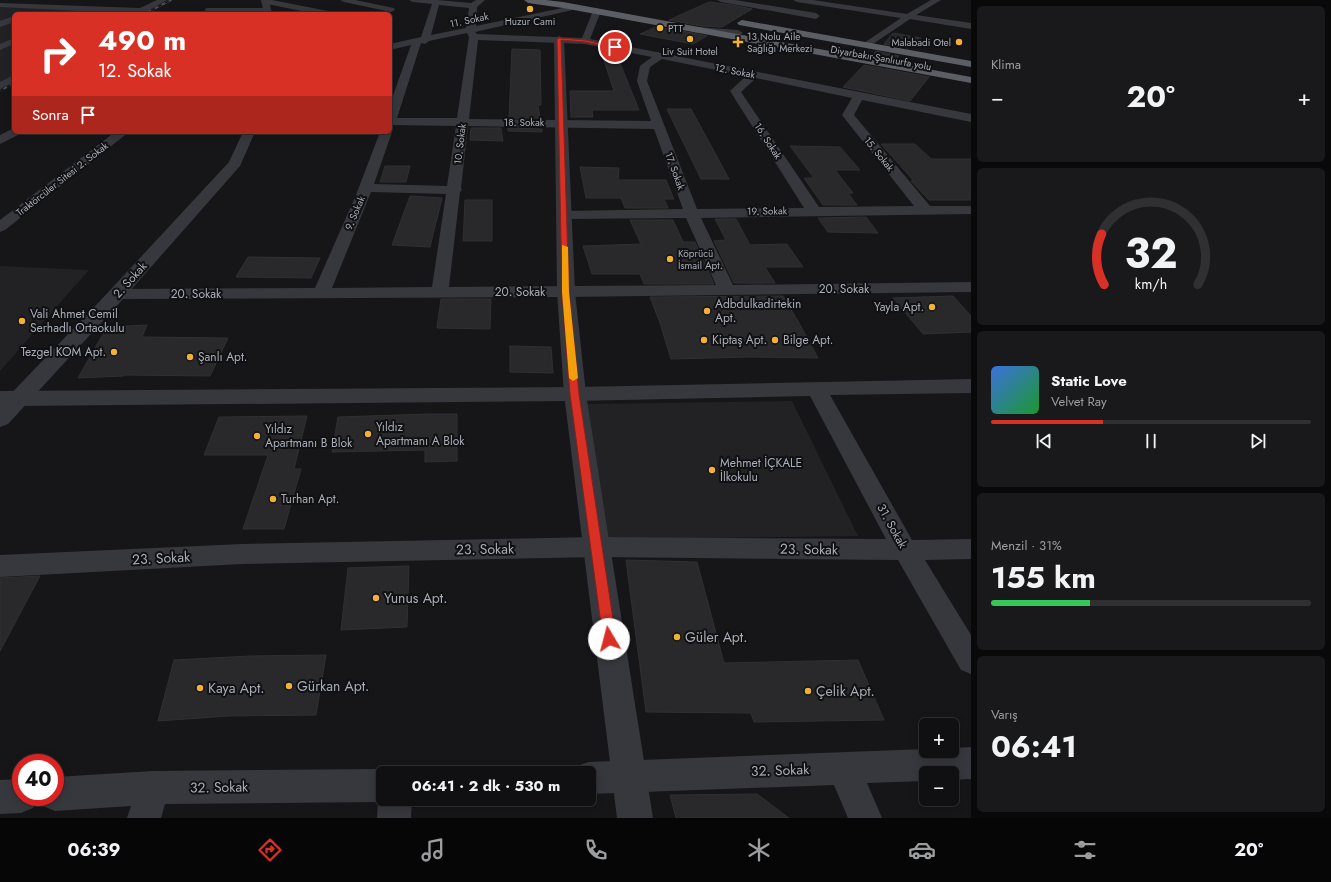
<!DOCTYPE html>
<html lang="tr">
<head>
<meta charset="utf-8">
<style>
	body { margin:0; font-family:Jost,sans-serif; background:#19191b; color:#f1f3f6; height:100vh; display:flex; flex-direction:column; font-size:15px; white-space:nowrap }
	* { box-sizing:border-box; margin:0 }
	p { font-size:13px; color:#9c9d9f }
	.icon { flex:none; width:22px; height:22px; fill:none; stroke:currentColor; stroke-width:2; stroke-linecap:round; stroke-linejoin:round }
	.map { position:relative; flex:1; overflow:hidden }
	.panel { display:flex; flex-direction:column; gap:6px; padding:6px; background:#09090a; width:360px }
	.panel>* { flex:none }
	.hud { position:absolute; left:12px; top:12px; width:380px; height:122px; border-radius:6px; box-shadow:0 2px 10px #0003,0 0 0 1px #303032; background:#d93025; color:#fff; overflow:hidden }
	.fabs { position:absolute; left:919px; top:718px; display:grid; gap:8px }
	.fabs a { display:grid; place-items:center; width:40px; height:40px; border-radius:6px; background:#101012; box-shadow:0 2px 10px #0003,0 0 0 1px #303032; font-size:20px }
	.speed { position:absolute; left:12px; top:754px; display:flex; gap:8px; font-size:20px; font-weight:700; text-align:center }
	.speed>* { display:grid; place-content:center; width:52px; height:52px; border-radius:50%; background:#101012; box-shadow:0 2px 10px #0003,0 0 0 1px #303032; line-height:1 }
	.speed .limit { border:6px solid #d22; background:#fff; color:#111 }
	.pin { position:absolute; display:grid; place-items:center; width:34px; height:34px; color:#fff; margin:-17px; border:2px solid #fff; border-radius:50%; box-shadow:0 1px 4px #0007 }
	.me { position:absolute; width:44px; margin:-22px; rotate:352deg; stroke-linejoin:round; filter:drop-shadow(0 0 3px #0008) }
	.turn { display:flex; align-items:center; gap:14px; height:84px; padding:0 20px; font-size:18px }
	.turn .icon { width:52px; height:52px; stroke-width:2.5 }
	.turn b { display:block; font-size:28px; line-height:34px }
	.then { display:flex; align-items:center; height:38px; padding:0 20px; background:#0003; gap:8px; font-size:15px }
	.big { font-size:30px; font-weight:700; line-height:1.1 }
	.panel .card { flex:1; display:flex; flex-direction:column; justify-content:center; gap:6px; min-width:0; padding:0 14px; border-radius:6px; background:#19191b }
	.panel .dial { align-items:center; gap:0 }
	.dial svg { height:104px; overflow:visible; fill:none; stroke:#303032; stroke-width:7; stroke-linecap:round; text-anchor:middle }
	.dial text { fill:#f1f3f6; stroke:none }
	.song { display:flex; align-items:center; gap:12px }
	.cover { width:48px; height:48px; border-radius:6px; background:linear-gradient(135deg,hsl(220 70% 55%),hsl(130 70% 35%)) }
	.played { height:4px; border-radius:2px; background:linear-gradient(90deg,#d93025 35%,#303032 35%) }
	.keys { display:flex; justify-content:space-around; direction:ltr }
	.heat { display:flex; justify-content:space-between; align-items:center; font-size:22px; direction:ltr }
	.charge { height:6px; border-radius:3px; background:linear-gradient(90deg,#34c759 31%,#303032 0) }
	.trip { position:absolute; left:376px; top:766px; width:220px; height:40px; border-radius:6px; background:#101012; box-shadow:0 2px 10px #0003,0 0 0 1px #303032; font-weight:700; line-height:40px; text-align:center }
	.dock { display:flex; height:64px; justify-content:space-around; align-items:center; background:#060607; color:#9c9d9f }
	.dock .icon { width:28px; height:28px }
	.dock .selected { color:#d93025 }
	.dock b { font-size:18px; color:#f1f3f6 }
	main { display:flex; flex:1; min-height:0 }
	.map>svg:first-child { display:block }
	.built { fill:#222225 }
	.building { fill:#29292c; stroke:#303034 }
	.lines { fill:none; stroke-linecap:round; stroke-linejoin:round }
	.minor { fill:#37383d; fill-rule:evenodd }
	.tertiary { fill:#37383d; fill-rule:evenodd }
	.trunk { fill:#5b5e65; fill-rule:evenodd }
	.rail-casing { stroke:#4a4c52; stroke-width:2 }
	.rail { stroke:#111113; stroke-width:1.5; stroke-dasharray:4; stroke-linecap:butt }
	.route { fill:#d93025; stroke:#8d1f18 }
	.slow { fill:#f59e0b }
	.poi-dot { fill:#f2b134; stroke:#111113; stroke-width:1.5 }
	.labels { text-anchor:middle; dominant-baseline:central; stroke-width:4; stroke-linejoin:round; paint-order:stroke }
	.far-street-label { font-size:10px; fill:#a8adb8; stroke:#111113 }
	.far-poi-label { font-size:10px; fill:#a8adb8; stroke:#111113; text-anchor:start }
	.street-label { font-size:12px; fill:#a8adb8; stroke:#111113 }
	.poi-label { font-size:12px; fill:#a8adb8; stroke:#111113; text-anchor:start }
	.near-street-label { font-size:14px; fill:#a8adb8; stroke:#111113 }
	.near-poi-label { font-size:14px; fill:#a8adb8; stroke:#111113; text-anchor:start }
</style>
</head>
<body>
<main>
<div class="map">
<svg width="971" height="818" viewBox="0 0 971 818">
	<rect width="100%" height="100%" fill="#161618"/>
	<path class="built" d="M 0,4 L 134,13 L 14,14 L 14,76 L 0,84 Z
		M 0,266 L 89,270 L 0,371 Z
		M 792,401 L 858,536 L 609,539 L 586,404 Z"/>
	<path class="building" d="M 709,2 L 732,5 L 752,9 L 722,27 L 701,26 L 669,20 Z
		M 656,27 L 693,33 L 707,36 L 693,44 L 640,34 Z
		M 893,33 L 921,38 L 908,48 L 884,44 Z
		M 600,48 L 615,51 L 639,110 L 592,110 L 593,117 L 571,117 L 570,91 L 614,91 Z
		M 512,49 L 540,50 L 541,105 L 538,105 L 540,118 L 509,118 Z
		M 876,51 L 899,56 L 894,60 L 873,55 Z
		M 864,65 L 891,70 L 929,77 L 910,101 L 843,87 Z
		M 667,109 L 691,109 L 729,179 L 701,179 Z
		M 471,128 L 501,128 L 503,141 L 470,140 Z
		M 508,128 L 542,129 L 542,132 L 508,131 Z
		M 881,144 L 915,144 L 931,159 L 971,159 L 971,200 L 929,200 L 911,181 L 914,181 Z
		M 790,146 L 840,147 L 860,170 L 835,170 L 853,193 L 848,193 L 857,205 L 823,205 L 804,178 L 814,178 Z
		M 385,166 L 410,166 L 406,182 L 380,182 Z
		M 580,167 L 619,168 L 618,180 L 666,180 L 674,199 L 664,199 L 668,208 L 625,208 L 621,198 L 586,198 Z
		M 410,196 L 442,198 L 430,247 L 392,245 Z
		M 465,200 L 492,200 L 492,241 L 463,241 Z
		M 866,217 L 878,233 L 828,232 L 818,218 Z
		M 715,219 L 736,219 L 750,245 L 787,244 L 803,267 L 765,267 L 775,283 L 734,283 L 714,241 L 726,240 Z
		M 630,220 L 673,220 L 683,242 L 695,242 L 714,284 L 644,284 L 640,274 L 592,274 L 583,246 L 641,244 Z
		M 248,257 L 320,258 L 311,278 L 236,277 Z
		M 783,296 L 799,323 L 818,358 L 750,357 L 671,359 L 660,323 L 650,297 Z
		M 953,296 L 971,316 L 971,332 L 923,334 L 893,298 Z
		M 441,299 L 491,299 L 490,329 L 437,328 Z
		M 147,325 L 142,337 L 228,338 L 210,376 L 124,375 L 123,376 L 78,378 L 107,327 Z
		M 510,346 L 551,347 L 553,373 L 510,372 Z
		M 428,414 L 457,414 L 457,461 L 425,462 L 425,450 L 332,452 L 338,417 Z
		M 307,416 L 294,469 L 301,469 L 284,529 L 243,529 L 268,455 L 204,455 L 219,417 Z
		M 626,560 L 697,562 L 724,663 L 858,660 L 884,720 L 754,722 L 751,713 L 646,712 Z
		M 409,566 L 407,627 L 341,630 L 348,568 Z
		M 40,576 L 0,651 L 0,578 Z
		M 326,655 L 316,715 L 228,716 L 158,721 L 174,660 L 250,656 Z
		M 757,794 L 789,818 L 676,818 L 670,795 Z"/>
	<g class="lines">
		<path class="minor" d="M 157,0 L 167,0 L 142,14 L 0,7 L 0,3 L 140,8 Z
			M 262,0 L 272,0 L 328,11 L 332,14 L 316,14 L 262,3 Z
			M 340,0 L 355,0 L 394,8 L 395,10 L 391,12 L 344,2 Z
			M 409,0 L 437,0 L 471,3 L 476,0 L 485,0 L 477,7 L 476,26 L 577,5 L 581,7 L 577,9 L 475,32 L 477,34 L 582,38 L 593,11 L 597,8 L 601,11 L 590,39 L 971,114 L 971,122 L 862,100 L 854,115 L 930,206 L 971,206 L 971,214 L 701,218 L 733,285 L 971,282 L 971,292 L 566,297 L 117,299 L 111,298 L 108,294 L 111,290 L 117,289 L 315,288 L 356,195 L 380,132 L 390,132 L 390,129 L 392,132 L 374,184 L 447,186 L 456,126 L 390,125 L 390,104 L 411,45 L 390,50 L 390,44 L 421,37 L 432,4 L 413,2 ZM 439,5 L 469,8 L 466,28 L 431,35 ZM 467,33 L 469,37 L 457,118 L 397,118 L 421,43 L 425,44 L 429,41 ZM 478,40 L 585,44 L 652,57 L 640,66 L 637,81 L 651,121 L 469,119 ZM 662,59 L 746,76 L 730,91 L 804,208 L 697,209 L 647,81 L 650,67 ZM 756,78 L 852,98 L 842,115 L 914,206 L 819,207 L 741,92 ZM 468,126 L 654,129 L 683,209 L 564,211 L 559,212 L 557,215 L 559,218 L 564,219 L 686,218 L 716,285 L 449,287 L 460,192 L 462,190 L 461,188 ZM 371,192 L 446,194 L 432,287 L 332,288 Z
			M 717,0 L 735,0 L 816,13 L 820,16 L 816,19 L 721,2 Z
			M 793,0 L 813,0 L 907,14 L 931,0 L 941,0 L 916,15 L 971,23 L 971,29 L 910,19 L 867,48 L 864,47 L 862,45 L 864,43 L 901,18 L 797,2 Z
			M 206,8 L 267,8 L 271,10 L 267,12 L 206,12 L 205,10 Z
			M 14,16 L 14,22 L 0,27 L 0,21 Z
			M 14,38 L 14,44 L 0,50 L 0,44 Z
			M 14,75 L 14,82 L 0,89 L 0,82 Z
			M 14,128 L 14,132 L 20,132 L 18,135 L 0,144 L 0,135 Z
			M 115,132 L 129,132 L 5,230 L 0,232 L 0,220 Z
			M 971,379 L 971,393 L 830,395 L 912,540 L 971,539 L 971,559 L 925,560 L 971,635 L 971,674 L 961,670 L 898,560 L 597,557 L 242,564 L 0,577 L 0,555 L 242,544 L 597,537 L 886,539 L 810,396 L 575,401 L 18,406 L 0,405 L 0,391 L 575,387 Z
			M 971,747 L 971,779 L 952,780 L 952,773 L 926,773 L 926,781 L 867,783 L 882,818 L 848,818 L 834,785 L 589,794 L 589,773 L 575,773 L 577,766 L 589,762 L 926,749 L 926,751 L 952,751 L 952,748 Z
			M 383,769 L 394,773 L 383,773 L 383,799 L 412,799 L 411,818 L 377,818 L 378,802 L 165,804 L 161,818 L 127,818 L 131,806 L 55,811 L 43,806 L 40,797 L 55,797 L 55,777 L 153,771 Z
			M 21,779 L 21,797 L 37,797 L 33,808 L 21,813 L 0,814 L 0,780 Z"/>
		<path class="tertiary" d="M 261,0 L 269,0 L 272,14 L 264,14 Z
			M 696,27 L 738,30 L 743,33 L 738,36 L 693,32 L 691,30 Z
			M 559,36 L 564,39 L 575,292 L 586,394 L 653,818 L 617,818 L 564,394 L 557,292 L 554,39 Z
			M 835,47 L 900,63 L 901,65 L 896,68 L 831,52 L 830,50 L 831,48 Z
			M 243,132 L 255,132 L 240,166 L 114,309 L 8,424 L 0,427 L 0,405 L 100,301 L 229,162 Z"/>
		<path class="trunk" d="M 524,0 L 546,0 L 563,2 L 971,77 L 971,83 L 563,8 L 528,3 Z
			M 742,20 L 971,61 L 971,67 L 739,25 L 737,23 Z"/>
		<g class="rail-casing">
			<path id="rail" d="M 144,14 L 171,0
				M 0,91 L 14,83"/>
		</g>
		<use href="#rail" class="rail"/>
	</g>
	<path class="route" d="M 559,38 L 585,40 L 617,47 L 615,48 L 585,42 L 561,40 L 569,292 L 579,394 L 616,639 L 614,643 L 609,644 L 605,643 L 603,639 L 570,394 L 562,292 L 557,39 Z"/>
	<path class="slow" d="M 562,245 L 568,247 L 569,292 L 578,378 L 573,381 L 569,378 L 562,292 Z"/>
	<g class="poi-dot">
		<circle cx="530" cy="9" r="4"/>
		<circle cx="660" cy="28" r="4"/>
		<circle cx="690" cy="39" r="4"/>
		<path d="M736 36h4v4h4v4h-4v4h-4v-4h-4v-4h4z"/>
		<circle cx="959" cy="42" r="4"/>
		<circle cx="670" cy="259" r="4"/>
		<circle cx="932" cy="307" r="4"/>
		<circle cx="707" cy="311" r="4"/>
		<circle cx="22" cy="321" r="4"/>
		<circle cx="704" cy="340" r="4"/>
		<circle cx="775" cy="340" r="4"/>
		<circle cx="114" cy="352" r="4"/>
		<circle cx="190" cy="357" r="4"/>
		<circle cx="368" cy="434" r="4"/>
		<circle cx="257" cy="436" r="4"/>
		<circle cx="712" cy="470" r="4"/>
		<circle cx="273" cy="499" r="4"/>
		<circle cx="376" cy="598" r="4"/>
		<circle cx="677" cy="637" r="4"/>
		<circle cx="289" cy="686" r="4"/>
		<circle cx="200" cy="688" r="4"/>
		<circle cx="808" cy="691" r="4"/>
	</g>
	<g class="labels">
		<g class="far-street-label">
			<text transform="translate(469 20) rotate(-12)">11. Sokak</text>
			<text transform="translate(881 58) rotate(10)">Diyarbakır-Şanlıurfa yolu</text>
			<text transform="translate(735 71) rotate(11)">12. Sokak</text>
			<text x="524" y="122">18. Sokak</text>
			<text transform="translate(768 141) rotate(57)">16. Sokak</text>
			<text transform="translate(460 144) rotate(-83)">10. Sokak</text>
			<text transform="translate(879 154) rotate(51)">15. Sokak</text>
			<text transform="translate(675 171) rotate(70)">17. Sokak</text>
			<text transform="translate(62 179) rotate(-38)">Traktörcüler Sitesi 2. Sokak</text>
			<text transform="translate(767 211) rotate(-1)">19. Sokak</text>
			<text transform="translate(355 213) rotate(-67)">9. Sokak</text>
		</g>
		<g class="far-poi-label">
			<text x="530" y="21" text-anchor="middle">Huzur Cami</text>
			<text x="668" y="28">PTT</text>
			<text x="747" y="36">13 Nolu Aile<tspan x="747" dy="12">Sağlığı Merkezi</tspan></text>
			<text x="951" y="42" text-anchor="end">Malabadi Otel</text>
			<text x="690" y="51" text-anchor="middle">Liv Suit Hotel</text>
			<text x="678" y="253">Köprücü<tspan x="678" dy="12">İsmail Apt.</tspan></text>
		</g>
		<g class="street-label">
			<text transform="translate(130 280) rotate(-48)">2. Sokak</text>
			<text x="844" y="289">20. Sokak</text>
			<text x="520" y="292">20. Sokak</text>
			<text x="196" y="294">20. Sokak</text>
			<text transform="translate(892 526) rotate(61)">31. Sokak</text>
		</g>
		<g class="poi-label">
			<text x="715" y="304">Adbdulkadirtekin<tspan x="715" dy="14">Apt.</tspan></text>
			<text x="924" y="307" text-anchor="end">Yayla Apt.</text>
			<text x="30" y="314">Vali Ahmet Cemil<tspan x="30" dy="14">Serhadlı Ortaokulu</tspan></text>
			<text x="712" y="340">Kiptaş Apt.</text>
			<text x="783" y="340">Bilge Apt.</text>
			<text x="106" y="352" text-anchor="end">Tezgel KOM Apt.</text>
			<text x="198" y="357">Şanlı Apt.</text>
			<text x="376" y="427">Yıldız<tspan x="376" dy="14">Apartmanı A Blok</tspan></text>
			<text x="265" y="429">Yıldız<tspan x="265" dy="14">Apartmanı B Blok</tspan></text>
			<text x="720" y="463">Mehmet İÇKALE<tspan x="720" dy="14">İlkokulu</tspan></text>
			<text x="281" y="499">Turhan Apt.</text>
		</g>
		<g class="near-street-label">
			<text transform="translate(485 549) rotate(-1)">23. Sokak</text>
			<text transform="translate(809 549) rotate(1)">23. Sokak</text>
			<text transform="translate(161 558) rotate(-3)">23. Sokak</text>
			<text transform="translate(780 770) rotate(-2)">32. Sokak</text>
			<text transform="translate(219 787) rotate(-1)">32. Sokak</text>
		</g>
		<g class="near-poi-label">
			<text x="384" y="598">Yunus Apt.</text>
			<text x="685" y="637">Güler Apt.</text>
			<text x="297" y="686">Gürkan Apt.</text>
			<text x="208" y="688">Kaya Apt.</text>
			<text x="816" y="691">Çelik Apt.</text>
		</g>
	</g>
</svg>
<div class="fabs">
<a>+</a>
<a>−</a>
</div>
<div class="speed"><div class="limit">40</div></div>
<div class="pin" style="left:615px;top:47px;background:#d93025"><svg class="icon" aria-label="arrive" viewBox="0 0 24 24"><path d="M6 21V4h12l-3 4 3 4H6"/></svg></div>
<svg class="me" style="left:609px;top:639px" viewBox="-20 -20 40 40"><circle r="19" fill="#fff"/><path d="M0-13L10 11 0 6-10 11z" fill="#d93025"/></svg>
<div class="trip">06:41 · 2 dk · 530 m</div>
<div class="hud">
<div class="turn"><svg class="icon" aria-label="right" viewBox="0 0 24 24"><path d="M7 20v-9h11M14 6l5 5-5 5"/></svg><div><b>490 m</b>12. Sokak</div></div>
<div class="then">Sonra<svg class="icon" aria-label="arrive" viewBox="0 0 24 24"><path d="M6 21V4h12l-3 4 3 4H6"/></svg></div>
</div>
</div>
<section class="panel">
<div class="card"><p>Klima</p>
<div class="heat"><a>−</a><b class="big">20°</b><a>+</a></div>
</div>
<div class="card dial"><svg viewBox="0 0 100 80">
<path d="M14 69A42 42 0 1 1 86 69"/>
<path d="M14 69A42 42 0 0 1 12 30" stroke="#d93025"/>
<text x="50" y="56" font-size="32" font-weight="700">32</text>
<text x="50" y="72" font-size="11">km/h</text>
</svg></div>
<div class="card">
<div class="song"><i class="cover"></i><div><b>Static Love</b><p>Velvet Ray</p></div></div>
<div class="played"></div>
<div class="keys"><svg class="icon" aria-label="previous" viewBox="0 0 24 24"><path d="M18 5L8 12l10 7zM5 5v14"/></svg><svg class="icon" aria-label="pause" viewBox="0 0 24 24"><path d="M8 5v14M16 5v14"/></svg><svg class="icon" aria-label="next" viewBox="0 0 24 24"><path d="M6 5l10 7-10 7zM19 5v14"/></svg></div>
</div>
<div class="card"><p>Menzil · 31%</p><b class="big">155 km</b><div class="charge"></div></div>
<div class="card"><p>Varış</p><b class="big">06:41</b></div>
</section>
</main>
<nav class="dock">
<b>06:39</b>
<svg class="icon selected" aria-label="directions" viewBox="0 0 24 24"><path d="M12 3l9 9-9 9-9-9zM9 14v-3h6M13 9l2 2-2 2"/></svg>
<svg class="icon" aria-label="music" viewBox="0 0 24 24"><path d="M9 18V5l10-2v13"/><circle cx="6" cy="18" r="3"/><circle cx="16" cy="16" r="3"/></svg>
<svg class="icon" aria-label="phone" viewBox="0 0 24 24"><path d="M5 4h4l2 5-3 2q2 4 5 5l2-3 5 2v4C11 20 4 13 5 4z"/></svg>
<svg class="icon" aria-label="climate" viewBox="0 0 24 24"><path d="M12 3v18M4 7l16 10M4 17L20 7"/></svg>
<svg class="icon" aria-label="car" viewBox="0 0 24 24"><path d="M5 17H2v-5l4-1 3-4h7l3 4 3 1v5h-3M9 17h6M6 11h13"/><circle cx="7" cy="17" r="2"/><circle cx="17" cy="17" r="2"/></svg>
<svg class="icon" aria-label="filters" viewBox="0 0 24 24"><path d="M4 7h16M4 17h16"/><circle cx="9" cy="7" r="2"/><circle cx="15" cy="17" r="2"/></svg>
<b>20°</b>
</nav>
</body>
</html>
